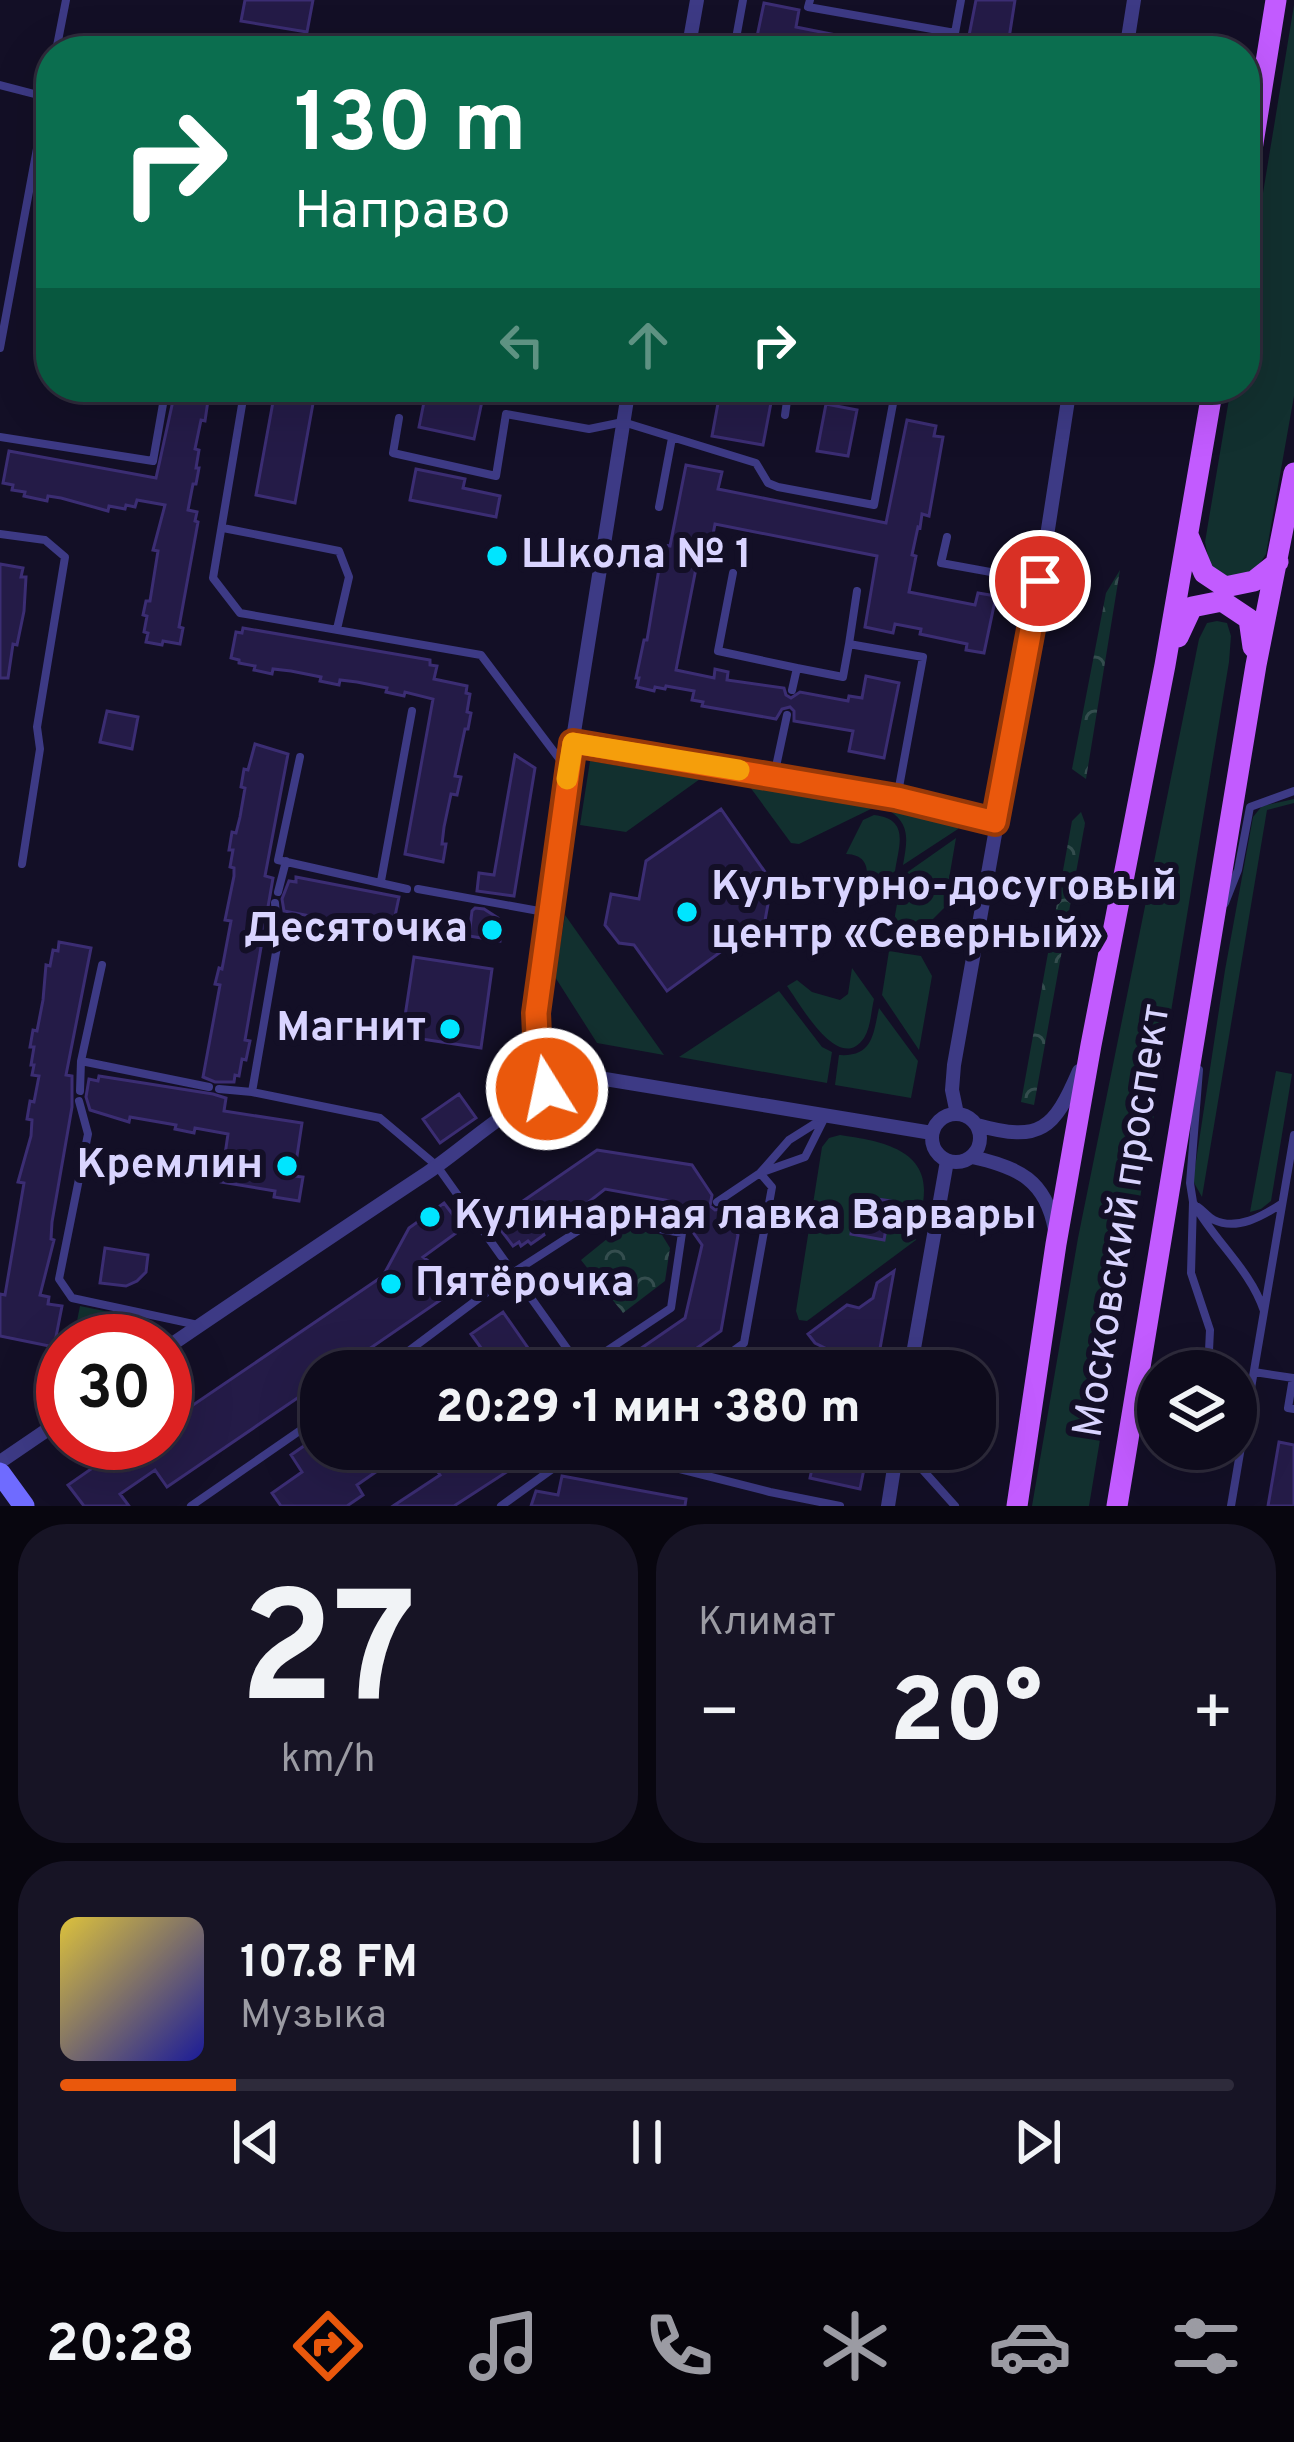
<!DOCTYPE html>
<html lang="ru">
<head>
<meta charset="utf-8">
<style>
	body { margin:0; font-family:Overpass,sans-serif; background:#171425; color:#f1f3f6; height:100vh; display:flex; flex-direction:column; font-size:45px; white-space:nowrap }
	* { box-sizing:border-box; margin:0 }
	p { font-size:39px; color:#9b9ba3 }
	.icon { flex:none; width:66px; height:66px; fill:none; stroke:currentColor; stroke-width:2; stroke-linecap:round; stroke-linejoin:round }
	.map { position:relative; height:1506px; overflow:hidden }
	.details { display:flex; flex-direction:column; gap:18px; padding:18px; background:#08060f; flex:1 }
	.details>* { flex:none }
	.banner { position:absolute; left:36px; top:36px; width:1224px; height:366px; border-radius:48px; box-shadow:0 12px 48px #0002,0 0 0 3px #2e2b3b; background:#0b6e4f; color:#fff; overflow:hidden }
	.buttons { position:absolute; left:1137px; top:1350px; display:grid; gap:24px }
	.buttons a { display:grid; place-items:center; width:120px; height:120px; border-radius:50%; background:#0e0b1c; box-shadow:0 12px 48px #0002,0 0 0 3px #2e2b3b; font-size:60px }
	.speed { position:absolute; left:36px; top:1314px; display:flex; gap:24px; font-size:60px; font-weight:700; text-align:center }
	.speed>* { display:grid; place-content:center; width:156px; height:156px; border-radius:50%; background:#0e0b1c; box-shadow:0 12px 48px #0002,0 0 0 3px #2e2b3b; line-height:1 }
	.speed .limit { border:18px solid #d22; background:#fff; color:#111 }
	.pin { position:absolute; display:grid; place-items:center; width:102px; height:102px; color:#fff; margin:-51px; border:6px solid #fff; border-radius:50%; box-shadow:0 3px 12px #0007 }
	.me { position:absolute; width:132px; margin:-66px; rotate:350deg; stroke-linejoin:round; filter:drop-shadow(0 0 9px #0008) }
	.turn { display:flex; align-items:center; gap:42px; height:252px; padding:0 60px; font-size:54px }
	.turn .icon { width:156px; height:156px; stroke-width:2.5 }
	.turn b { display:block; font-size:84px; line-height:102px }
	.lanes { display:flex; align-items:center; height:114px; padding:0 60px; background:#0003; justify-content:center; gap:60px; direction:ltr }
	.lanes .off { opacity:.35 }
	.big { font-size:90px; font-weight:800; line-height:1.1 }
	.details .widget { flex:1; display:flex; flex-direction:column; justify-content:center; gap:18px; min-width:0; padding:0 42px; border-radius:48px; background:#171425 }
	.details .dial { align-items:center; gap:0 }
	.dial b { font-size:156px; line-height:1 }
	.song { display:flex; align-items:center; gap:36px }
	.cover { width:144px; height:144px; border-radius:18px; background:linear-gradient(135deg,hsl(50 70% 55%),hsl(240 70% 35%)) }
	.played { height:12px; border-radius:6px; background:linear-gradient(90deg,#ea580c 15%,#2e2b3b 15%) }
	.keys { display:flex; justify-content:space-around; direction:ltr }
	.heat { display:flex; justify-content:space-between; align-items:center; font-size:66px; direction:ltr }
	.details .tiles { flex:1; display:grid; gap:18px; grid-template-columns:1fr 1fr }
	.widget:last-child { grid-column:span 2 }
	.trip { position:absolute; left:300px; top:1350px; width:696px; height:120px; border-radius:48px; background:#0e0b1c; box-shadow:0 12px 48px #0002,0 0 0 3px #2e2b3b; font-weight:800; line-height:120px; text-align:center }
	.menu { display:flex; height:192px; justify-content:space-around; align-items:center; background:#06040b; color:#9b9ba3 }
	.menu .icon { width:84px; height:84px }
	.menu .on { color:#ea580c }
	.menu b { font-size:54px; color:#f1f3f6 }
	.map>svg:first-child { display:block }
	.grass { fill:#12302f }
	.forest { fill:url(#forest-crowns) }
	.building { fill:#241b47; stroke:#3b2d73; stroke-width:3 }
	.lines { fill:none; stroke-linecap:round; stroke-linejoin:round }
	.lane { stroke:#3d3a85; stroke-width:8 }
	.street { stroke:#3d3a85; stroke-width:14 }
	.secondary { stroke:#6f6bff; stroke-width:21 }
	.primary { stroke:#c25bff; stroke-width:21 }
	.route-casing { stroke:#983908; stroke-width:30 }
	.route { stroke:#ea580c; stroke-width:21 }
	.slow { stroke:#f59e0b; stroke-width:21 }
	.poi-dot { fill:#00e5ff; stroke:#130f26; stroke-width:4.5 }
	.labels { text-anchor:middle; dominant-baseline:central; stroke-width:12; stroke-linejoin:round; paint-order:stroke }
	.poi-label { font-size:42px; font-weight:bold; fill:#d9d4ff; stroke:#130f26; text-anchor:start }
	.street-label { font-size:42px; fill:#d9d4ff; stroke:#130f26 }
</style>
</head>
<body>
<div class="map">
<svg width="1294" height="1506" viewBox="0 0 1294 1506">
	<defs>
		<pattern id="forest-crowns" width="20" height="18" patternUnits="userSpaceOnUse" patternTransform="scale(3)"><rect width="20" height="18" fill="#12302f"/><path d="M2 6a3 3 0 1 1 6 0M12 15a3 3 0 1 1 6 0" fill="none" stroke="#344d4e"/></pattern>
	</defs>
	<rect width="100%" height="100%" fill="#130f26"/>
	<path class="grass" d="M 1294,5 L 1294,396 L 1266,554 L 1253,574 L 1230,578 L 1210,566 L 1205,542 L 1231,387 L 1245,387 L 1245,302 Z
		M 1217,621 L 1227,623 L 1231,636 L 1229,662 L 1089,1506 L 1032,1506 L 1078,1238 L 1199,639 L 1207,623 Z
		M 590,761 L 700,779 L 626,832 L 580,825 Z
		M 750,787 L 873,808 L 799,844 L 791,843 Z
		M 1294,799 L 1294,803 L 1267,810 L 1202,1197 L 1193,1181 L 1225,970 L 1253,817 L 1262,806 Z
		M 890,811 L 959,822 L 958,829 L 903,865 C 907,842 911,825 890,811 Z
		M 874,815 C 910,819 899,845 895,871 L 865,896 C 868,875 872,855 846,854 L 863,820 Z
		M 956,838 L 944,908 L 925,927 L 894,921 L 902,876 Z
		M 565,915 L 664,1055 L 597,1043 L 555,977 Z
		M 889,951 L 921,956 L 932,976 L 919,1050 L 882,995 Z
		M 852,968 L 874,999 C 871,1011 871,1027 864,1038 C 839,1075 800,1004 787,986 L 797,980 L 812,992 L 840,1000 L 848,994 Z
		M 779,991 L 822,1047 L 832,1052 L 827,1083 L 679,1057 Z
		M 879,1008 L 918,1061 L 911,1098 L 835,1085 L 839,1055 C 873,1057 873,1035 879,1008 Z
		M 1276,1071 L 1292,1074 L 1271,1201 L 1261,1209 L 1250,1212 Z
		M 840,1135 C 872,1140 924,1146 924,1190 C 924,1206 919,1223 916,1240 L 807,1321 L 799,1320 L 796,1311 L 822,1147 L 829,1138 Z
		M 80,1306 L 153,1321 L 109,1341 L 73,1341 Z"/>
	<path class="forest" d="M 1120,570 L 1086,779 L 1072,769 L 1106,593 Z
		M 1081,812 L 1085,823 L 1034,1105 L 1021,1102 L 1072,821 Z
		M 623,1226 L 662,1235 L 670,1248 L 665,1281 L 623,1313 L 581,1260 Z"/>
	<path class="building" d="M 245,0 L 313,0 L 307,32 L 241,21 Z
		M 976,0 L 1015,0 L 1007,51 L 966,51 Z
		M 764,3 L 799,10 L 796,27 L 881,44 L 881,51 L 754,51 Z
		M 176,387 L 210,387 L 205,421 L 201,420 L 195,449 L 199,450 L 196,468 L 199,468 L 196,484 L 193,484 L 188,510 L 197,512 L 195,521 L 198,522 L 179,627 L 183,628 L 180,644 L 163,641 L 162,645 L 146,642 L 148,633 L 144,632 L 147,616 L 143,615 L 146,601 L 150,601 L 158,551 L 153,550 L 165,505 L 137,500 L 135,507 L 126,505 L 125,509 L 109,506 L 108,511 L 61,498 L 48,496 L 47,501 L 24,496 L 25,492 L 12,490 L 13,485 L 3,483 L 9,451 L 156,478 Z
		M 427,387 L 485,387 L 474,439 L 419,427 Z
		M 721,387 L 774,387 L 763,445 L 712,436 Z
		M 275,391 L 314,398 L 295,503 L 256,495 Z
		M 826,404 L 857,410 L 848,456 L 817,451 Z
		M 907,420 L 936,426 L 934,436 L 943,437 L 929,516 L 922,514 L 920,528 L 918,527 L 912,555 L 916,556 L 909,592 L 975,605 L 978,593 L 996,596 L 984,653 L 966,650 L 967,644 L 920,634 L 921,629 L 895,624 L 893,633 L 865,627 L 877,556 L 715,524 L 711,545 L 701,543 L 676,670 L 714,678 L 715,669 L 728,672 L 727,680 L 784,688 L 786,695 L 791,698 L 800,692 L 848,701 L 849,696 L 862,698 L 866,676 L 899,683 L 884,758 L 849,751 L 853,731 L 794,721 L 794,711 L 790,707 L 782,709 L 776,719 L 702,706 L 703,702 L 692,700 L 694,691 L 666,686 L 665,689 L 655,687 L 654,691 L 637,687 L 639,678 L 636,678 L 644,640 L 647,640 L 663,545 L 670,546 L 686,465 L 722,472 L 718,489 L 886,523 Z
		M 416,469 L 465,479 L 463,488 L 500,496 L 496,517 L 410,500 Z
		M 0,564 L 23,568 L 21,577 L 26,577 L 24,611 L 17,645 L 13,644 L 8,678 L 0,678 Z
		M 243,628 L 430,660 L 430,665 L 437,666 L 434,679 L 467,686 L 466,693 L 470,694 L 467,712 L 471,713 L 468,729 L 465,729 L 455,776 L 461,777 L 457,795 L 451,794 L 444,827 L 442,844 L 446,844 L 443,862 L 405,854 L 433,699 L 405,692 L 404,696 L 386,692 L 387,688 L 357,682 L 340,680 L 339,685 L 320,681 L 321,677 L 291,671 L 273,669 L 272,674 L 254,670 L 255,666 L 239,663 L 239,660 L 231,658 L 236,632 L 242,633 Z
		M 107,711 L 138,717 L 132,749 L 100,742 Z
		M 255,744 L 288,754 L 265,876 L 273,878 L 245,1040 L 250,1041 L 246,1060 L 242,1059 L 239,1076 L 235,1075 L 234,1082 L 215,1082 L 203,1077 L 220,985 L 215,984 L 219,968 L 222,969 L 231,921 L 225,920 L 234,876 L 234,868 L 230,867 L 233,850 L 229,850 L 232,832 L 236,833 L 240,817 L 245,788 L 241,787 L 244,769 L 248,770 Z
		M 515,755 L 535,768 L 514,896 L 477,891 L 479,873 L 494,875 Z
		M 721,809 L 772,882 L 762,937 L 738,932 L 737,940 L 667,991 L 634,945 L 619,943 L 605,925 L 611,894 L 639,899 L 646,861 Z
		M 296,877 L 399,897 L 391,935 L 373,932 L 374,928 L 326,919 L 325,924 L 309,921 L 310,916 L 284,911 L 282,899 L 289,881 L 296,882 Z
		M 475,908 L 484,909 L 498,918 L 502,928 L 500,941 L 469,936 L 472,911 Z
		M 59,942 L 91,948 L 66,1075 L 72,1076 L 72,1107 L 52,1222 L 51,1239 L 54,1240 L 40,1295 L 49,1297 L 48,1304 L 62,1306 L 54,1347 L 0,1336 L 0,1294 L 5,1295 L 24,1183 L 18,1182 L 31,1136 L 32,1120 L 27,1119 L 30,1101 L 34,1102 L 39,1076 L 32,1075 L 34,1065 L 31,1065 L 34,1047 L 30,1047 L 33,1030 L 37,1031 L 43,1000 L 46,965 L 50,966 L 53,950 L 58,951 Z
		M 414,957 L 492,969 L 481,1048 L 402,1036 Z
		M 99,1076 L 213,1094 L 226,1098 L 224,1111 L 302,1123 L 294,1176 L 303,1177 L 299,1201 L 274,1197 L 275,1191 L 221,1182 L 228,1134 L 195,1128 L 194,1133 L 175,1129 L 176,1125 L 130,1117 L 129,1122 L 90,1110 L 86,1097 L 89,1079 L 98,1081 Z
		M 459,1094 L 476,1118 L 440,1143 L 423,1119 Z
		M 597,1150 L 692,1165 L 712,1195 L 710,1206 L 715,1210 L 721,1209 L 738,1235 L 721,1331 L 697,1348 L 699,1352 L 692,1356 L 694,1359 L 680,1369 L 678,1366 L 670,1371 L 608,1371 L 685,1318 L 702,1245 L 671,1201 L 605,1189 L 572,1215 L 569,1211 L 542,1231 L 544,1235 L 531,1244 L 528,1241 L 521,1246 L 519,1242 L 513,1246 L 494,1221 Z
		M 857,1196 L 891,1201 L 884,1240 L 851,1234 Z
		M 444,1203 L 463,1228 L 423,1257 L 461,1286 L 337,1371 L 321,1371 L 321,1382 L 167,1487 L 155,1470 L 120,1494 L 129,1506 L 84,1506 L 68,1485 L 124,1446 L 127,1450 L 137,1443 L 165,1443 L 165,1424 L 383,1276 L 409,1228 Z
		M 105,1248 L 148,1255 L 146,1272 L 137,1281 L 126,1286 L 100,1283 Z
		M 894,1271 L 879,1354 L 864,1359 L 864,1355 L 839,1355 L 815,1343 L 808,1334 L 847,1305 L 859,1308 L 873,1298 L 877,1283 Z
		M 503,1312 L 544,1371 L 458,1371 L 484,1352 L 471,1334 Z
		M 321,1434 L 321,1449 L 409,1449 L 357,1485 L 363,1495 L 347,1506 L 281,1506 L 272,1493 L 302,1472 L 291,1455 Z
		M 1279,1442 L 1294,1445 L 1294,1506 L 1268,1506 Z
		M 422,1449 L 542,1449 L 454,1506 L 393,1506 L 440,1475 Z
		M 816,1449 L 868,1449 L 860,1489 L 810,1478 Z
		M 562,1476 L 686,1499 L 685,1506 L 531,1506 L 536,1491 L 558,1495 Z"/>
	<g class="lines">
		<path class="lane" d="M 810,0 L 808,7 L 955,33 L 961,0
			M 735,44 L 743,0
			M 56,51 L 66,0
			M 0,85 L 46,97
			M 0,348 L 51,73
			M 245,387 L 213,578 L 240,613 L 481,655 L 567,769
			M 785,415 L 789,387
			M 399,418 L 393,453 L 496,476 L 506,414 L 589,429 L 623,422 L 756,463 L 768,483 L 778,487 L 874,505 L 895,393
			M 0,437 L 153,461 L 166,387
			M 659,507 L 672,438
			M 223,528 L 339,551 L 349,577 L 337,629
			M 0,534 L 45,540 L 65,557 L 37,727 L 40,749 L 22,864
			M 947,537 L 941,563 L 1040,581
			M 733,573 L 718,651 L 797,668
			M 857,591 L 849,644 L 923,657 L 897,798
			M 792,690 L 797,668 L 843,677 L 849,644
			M 573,743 L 897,798 L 995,822
			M 300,757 L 278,860 L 407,889
			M 774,776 L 787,715
			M 381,881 L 412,711
			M 418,889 L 550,913
			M 278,892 L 286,861
			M 275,903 L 278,941 L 252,1092 L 380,1118 L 437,1166 L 583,1371
			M 1225,903 L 1238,870 L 1250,807 L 1294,791
			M 102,965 L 81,1061 L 209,1087
			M 1199,1070 L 1190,1183 L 1193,1202 L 1191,1273 L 1210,1330 L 1208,1371
			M 219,1089 L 252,1092
			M 80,1091 L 81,1061
			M 79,1101 L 88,1134 L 59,1279 L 72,1298 L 198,1325
			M 717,1202 L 760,1173 L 789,1140 L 824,1118
			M 1194,1204 C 1215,1242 1250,1269 1264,1311
			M 1198,1207 C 1204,1211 1208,1217 1214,1220 C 1237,1231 1263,1216 1281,1204
			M 382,1371 L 514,1272 L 598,1218 L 682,1233 L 671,1308 L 581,1368
			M 706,1371 L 744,1343 L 772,1187 L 760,1173 L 805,1157 L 825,1117
			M 1254,1372 L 1293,1378 L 1288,1408 L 1294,1409
			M 640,1449 L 648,1461 L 770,1492 L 840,1506
			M 904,1449 L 955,1506
			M 191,1506 L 321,1416
			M 501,1506 L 580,1449
			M 1231,1506 L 1294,1135"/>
		<path class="street" d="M 688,51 L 697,0
			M 1126,51 L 1134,0
			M 547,1089 L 539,1057 L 536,1013 L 551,914 L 568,770 L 629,387
			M932 1138a24 24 0 1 1 48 0a24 24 0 1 1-48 0Z
			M 957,1114 L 952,1090 L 954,1065 L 1040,581 L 1070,387
			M 977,1125 C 1041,1143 1054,1129 1079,1071
			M 972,1157 C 1018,1167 1046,1180 1055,1230
			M 165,1349 C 252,1290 339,1231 427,1173 C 480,1137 527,1085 593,1077 L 932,1133
			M 910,1371 L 947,1161
			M 0,1462 L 63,1419
			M 888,1506 L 897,1449"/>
		<path class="secondary" d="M 0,1473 L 24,1506"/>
		<path class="primary" d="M 1245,193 L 1276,0
			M 1188,535 L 1204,573 L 1225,587 L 1254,581 L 1278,562
			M 1178,637 L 1192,607 L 1222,601 L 1249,619 L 1253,647
			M 1017,1506 L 1056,1244 L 1091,1045 L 1165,665 L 1213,387
			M 1117,1506 L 1256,665 L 1294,473"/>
	</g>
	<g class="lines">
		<g class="route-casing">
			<path id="route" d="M 547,1089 L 538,1057 L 536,1013 L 573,743 L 897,798 L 995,822 L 1040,581"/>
		</g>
		<use href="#route" class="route"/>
		<path class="slow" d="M 567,779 L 573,743 L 739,770"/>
	</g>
	<g class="poi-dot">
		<circle cx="497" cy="556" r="12"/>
		<circle cx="687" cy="912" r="12"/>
		<circle cx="492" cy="930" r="12"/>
		<circle cx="450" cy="1029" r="12"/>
		<circle cx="287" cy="1166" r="12"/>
		<circle cx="430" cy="1217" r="12"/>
		<circle cx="391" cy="1284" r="12"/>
	</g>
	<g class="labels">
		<g class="poi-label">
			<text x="521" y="556">Школа № 1</text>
			<text x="711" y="888">Культурно-досуговый<tspan x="711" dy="48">центр «Северный»</tspan></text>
			<text x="468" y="930" text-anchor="end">Десяточка</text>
			<text x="426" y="1029" text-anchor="end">Магнит</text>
			<text x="263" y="1166" text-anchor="end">Кремлин</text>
			<text x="454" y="1217">Кулинарная лавка Варвары</text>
			<text x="415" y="1284">Пятёрочка</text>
		</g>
		<g class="street-label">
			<text transform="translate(1124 1221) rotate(-81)">Московский проспект</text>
		</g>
	</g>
</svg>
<div class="buttons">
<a><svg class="icon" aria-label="layers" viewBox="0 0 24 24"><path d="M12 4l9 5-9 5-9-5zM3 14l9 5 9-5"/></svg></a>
</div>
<div class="speed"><div class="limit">30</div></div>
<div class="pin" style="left:1040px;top:581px;background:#d93025"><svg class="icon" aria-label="arrive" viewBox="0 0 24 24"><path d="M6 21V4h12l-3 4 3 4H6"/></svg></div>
<svg class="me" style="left:547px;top:1089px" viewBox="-20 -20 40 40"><circle r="17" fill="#ea580c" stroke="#fff" stroke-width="3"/><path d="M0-11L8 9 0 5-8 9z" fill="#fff"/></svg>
<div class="trip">20:29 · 1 мин · 380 m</div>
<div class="banner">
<div class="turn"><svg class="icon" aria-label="right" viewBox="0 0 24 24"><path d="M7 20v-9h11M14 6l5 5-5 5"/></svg><div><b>130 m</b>Направо</div></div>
<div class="lanes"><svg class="icon off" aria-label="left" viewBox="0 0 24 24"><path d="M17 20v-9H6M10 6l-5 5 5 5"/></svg><svg class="icon off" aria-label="ahead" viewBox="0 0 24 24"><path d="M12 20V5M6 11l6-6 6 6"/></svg><svg class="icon" aria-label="right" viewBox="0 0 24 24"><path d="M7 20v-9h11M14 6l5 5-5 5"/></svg></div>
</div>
</div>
<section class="details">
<div class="tiles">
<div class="widget dial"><b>27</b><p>km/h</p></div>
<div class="widget"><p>Климат</p>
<div class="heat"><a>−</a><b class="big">20°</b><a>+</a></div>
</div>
<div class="widget">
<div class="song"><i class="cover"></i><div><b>107.8 FM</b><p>Музыка</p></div></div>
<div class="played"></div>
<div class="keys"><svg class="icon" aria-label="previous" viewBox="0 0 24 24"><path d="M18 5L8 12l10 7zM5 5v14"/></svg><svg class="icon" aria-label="pause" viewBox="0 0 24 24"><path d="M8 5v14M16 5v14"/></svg><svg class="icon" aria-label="next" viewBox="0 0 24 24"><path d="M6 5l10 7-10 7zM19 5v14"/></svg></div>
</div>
</div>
</section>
<nav class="menu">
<b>20:28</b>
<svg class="icon on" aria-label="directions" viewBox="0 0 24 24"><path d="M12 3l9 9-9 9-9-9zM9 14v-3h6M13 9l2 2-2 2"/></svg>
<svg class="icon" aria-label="music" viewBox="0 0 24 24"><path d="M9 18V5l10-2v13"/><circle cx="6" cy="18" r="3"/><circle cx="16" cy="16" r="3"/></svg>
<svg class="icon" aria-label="phone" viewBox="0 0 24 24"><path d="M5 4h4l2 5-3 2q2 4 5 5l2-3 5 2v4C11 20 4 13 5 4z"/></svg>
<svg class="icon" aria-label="climate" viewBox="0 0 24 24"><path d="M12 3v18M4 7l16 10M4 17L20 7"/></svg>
<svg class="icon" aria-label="car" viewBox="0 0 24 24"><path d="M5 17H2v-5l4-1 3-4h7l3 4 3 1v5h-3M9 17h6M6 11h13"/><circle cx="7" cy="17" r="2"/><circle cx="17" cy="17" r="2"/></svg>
<svg class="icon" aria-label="filters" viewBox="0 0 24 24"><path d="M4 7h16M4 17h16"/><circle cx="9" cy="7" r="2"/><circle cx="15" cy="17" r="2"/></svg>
</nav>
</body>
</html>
